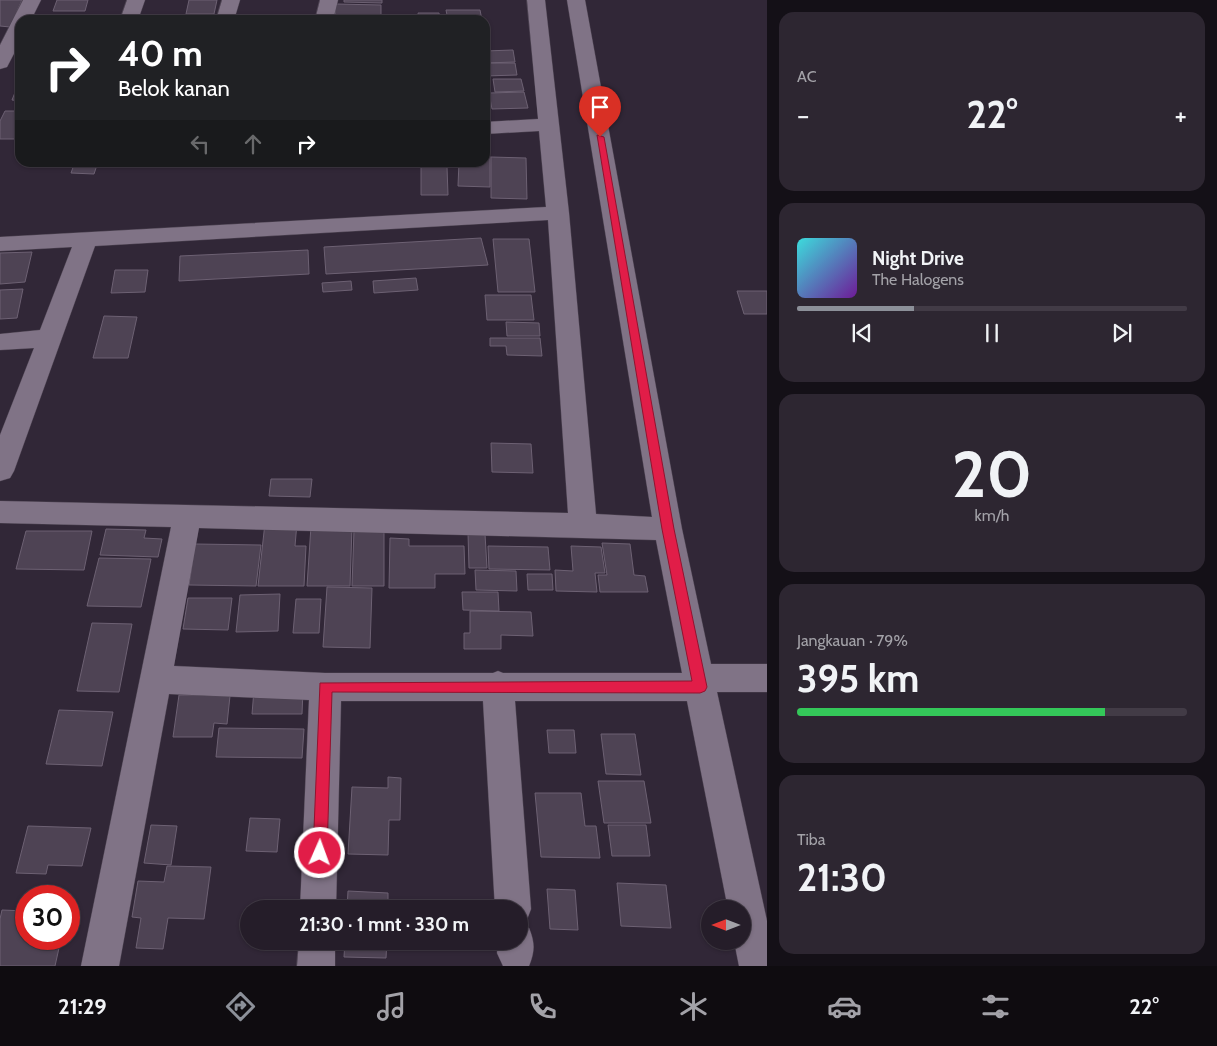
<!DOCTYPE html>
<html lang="id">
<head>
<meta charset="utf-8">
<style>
	body { margin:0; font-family:Cabin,sans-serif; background:#2d2631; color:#f1f3f6; height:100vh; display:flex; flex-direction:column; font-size:19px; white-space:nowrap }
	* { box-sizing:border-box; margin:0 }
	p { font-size:16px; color:#a3a2a8 }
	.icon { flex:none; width:28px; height:28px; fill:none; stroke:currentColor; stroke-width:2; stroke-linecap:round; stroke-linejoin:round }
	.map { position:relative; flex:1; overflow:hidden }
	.details { display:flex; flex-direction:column; gap:12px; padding:12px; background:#141017; width:450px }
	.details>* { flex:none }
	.banner { position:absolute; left:15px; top:15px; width:475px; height:152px; border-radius:15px; box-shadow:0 1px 4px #0004,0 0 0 1px #423b46; background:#202124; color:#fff; overflow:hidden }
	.needle { width:32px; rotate:270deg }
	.controls { position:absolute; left:701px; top:900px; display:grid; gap:10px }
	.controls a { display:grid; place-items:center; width:50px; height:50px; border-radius:50%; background:#251d29; box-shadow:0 1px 4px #0004,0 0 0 1px #423b46; font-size:25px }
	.speed { position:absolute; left:15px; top:885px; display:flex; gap:10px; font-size:25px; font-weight:700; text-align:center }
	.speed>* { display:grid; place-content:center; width:65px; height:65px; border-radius:50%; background:#251d29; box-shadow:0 1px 4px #0004,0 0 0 1px #423b46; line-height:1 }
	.speed .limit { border:8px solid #d22; background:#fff; color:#111 }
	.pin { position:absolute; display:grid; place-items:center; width:42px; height:42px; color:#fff; margin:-51px -21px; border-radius:50% 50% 50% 0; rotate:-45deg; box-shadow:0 0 5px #0007 }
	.pin .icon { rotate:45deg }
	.me { position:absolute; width:55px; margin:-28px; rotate:2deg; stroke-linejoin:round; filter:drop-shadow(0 0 4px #0008) }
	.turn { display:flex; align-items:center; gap:18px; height:105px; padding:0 20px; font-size:22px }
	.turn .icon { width:65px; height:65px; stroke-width:2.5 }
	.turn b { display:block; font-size:35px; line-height:42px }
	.lanes { display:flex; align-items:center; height:48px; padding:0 20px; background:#0003; justify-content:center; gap:25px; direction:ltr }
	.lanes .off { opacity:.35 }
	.big { font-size:38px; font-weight:800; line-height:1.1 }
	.details .tile { flex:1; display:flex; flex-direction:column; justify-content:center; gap:8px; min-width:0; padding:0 18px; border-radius:15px; background:#2d2631 }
	.details .dial { align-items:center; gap:0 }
	.dial b { font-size:65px; line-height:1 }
	.song { display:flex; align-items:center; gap:15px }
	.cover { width:60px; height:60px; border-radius:8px; background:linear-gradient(135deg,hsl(180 70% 55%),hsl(280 70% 35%)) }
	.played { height:5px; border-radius:2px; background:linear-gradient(90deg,#8c9099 30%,#423b46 30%) }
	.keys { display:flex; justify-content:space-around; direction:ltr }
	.heat { display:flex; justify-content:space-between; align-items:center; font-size:28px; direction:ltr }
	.charge { height:8px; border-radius:4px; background:linear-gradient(90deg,#34c759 79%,#423b46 0) }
	.trip { position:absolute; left:240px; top:900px; width:288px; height:50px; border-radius:25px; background:#251d29; box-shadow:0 1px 4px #0004,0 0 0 1px #423b46; font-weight:800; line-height:50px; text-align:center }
	.dock { display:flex; height:80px; justify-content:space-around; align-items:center; background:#0f0c10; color:#a3a2a8 }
	.dock .icon { width:35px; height:35px }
	.dock .current { color:#8c9099 }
	.dock b { font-size:22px; color:#f1f3f6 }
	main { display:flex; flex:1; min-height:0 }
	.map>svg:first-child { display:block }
	.building { fill:#4e4354; stroke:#6d6173 }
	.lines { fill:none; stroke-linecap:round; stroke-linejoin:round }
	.street-casing { stroke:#4c4351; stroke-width:1 }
	.street { fill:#807386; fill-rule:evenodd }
	.route { fill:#e11d48; stroke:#92132f }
</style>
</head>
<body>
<main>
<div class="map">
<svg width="767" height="966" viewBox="0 0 767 966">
	<rect width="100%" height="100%" fill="#312737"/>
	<path class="building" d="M 0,0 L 22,0 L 10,27 L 0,26 Z
		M 57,0 L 88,0 L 85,11 L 53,11 Z
		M 189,0 L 217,0 L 214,14 L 186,14 Z
		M 344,0 L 382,0 L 382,3 L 344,2 Z
		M 336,4 L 381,5 L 381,16 L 335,16 Z
		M 446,10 L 480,10 L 482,20 L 448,20 Z
		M 418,13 L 439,13 L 440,20 L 419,20 Z
		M 513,50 L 515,62 L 485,63 L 485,51 Z
		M 485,63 L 515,63 L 517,75 L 485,76 Z
		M 493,79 L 521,79 L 524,91 L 495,92 Z
		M 20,80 L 20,101 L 12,100 Z
		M 524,92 L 528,108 L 492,109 L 489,93 Z
		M 5,111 L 20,111 L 20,139 L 0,139 L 0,121 Z
		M 485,156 L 490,156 L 490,187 L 458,186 L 459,162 L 485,162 Z
		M 491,157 L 526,158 L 527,199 L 491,198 Z
		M 75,162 L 98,162 L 94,174 L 71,173 Z
		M 421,167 L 447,167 L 448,195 L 421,195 Z
		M 481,238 L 488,265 L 326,274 L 324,247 Z
		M 493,239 L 529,239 L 535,292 L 498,292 Z
		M 308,250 L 309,274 L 179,281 L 180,256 Z
		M 32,252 L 25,282 L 0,284 L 0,253 Z
		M 115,270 L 148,270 L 145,292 L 111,293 Z
		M 416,278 L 418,290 L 374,293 L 373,281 Z
		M 351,281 L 352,290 L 323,292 L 322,283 Z
		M 23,289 L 17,318 L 0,319 L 0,290 Z
		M 737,291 L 767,291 L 767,314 L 744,314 Z
		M 485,295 L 531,295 L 534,320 L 487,320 Z
		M 104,316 L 137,317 L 128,358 L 93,358 Z
		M 506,322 L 539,323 L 540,336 L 507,336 Z
		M 490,338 L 540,338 L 542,356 L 507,355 L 506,346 L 490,346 Z
		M 491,443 L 531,444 L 533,473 L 492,472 Z
		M 271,479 L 312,479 L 310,497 L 269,496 Z
		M 265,523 L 297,523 L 295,546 L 306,546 L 304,586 L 258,586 Z
		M 311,526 L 352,527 L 350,586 L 307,586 Z
		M 106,529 L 146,530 L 144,538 L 162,539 L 158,557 L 100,555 Z
		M 354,530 L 384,531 L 384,586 L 352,586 Z
		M 26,531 L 92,531 L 84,570 L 16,569 Z
		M 468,533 L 485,534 L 487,568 L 469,568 Z
		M 390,538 L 409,539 L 409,546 L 464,546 L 465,574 L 435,574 L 435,588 L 389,588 Z
		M 602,543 L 630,544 L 634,575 L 645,576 L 648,592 L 600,592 L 598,575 L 607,575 Z
		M 195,544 L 261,545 L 256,586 L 189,585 Z
		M 488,546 L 548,547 L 550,570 L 489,569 Z
		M 571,546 L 601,547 L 605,573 L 595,573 L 597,592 L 556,591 L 555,570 L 573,571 Z
		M 99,558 L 151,559 L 141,607 L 87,606 Z
		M 475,570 L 516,571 L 517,591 L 476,590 Z
		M 527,574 L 552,574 L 553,590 L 528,590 Z
		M 327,587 L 372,588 L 370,648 L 323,647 Z
		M 462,592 L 498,592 L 499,611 L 463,610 Z
		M 280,594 L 278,631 L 236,632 L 240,595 Z
		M 188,598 L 232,598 L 228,630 L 183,629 Z
		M 296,599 L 321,599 L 319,633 L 293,633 Z
		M 470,611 L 531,612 L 533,636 L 501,635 L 501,649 L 464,649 L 464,633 L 470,633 Z
		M 92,623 L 132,624 L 119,692 L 77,691 Z
		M 254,690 L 303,690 L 302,714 L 252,714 Z
		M 179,695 L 230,696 L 227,724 L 214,723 L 212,737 L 173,737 Z
		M 59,710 L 113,712 L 102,766 L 46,764 Z
		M 219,728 L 304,729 L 302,758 L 216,757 Z
		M 547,730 L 574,730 L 576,753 L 549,753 Z
		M 601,734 L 635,734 L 641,775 L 606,774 Z
		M 388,777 L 401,778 L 400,820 L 389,820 L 388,855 L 348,854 L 352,787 L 388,788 Z
		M 598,781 L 644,781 L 651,823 L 604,823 Z
		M 535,793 L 581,793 L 585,826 L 596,826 L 600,858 L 541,857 Z
		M 250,818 L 280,819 L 277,852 L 246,851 Z
		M 151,825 L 177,826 L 171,865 L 144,863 Z
		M 608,825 L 646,825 L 650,856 L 612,856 Z
		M 28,826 L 91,828 L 82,866 L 48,865 L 46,874 L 16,873 Z
		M 167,866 L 211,867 L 204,919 L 168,918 L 163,949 L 136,948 L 141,918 L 132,917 L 138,881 L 164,882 Z
		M 617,883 L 666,885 L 671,928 L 621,926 Z
		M 547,889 L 575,890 L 578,930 L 550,929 Z
		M 348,891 L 388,893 L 388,909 L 347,909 Z
		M 2,910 L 26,911 L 26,939 L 61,939 L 55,966 L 0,966 L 0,919 Z
		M 345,941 L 387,941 L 386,958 L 344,957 Z"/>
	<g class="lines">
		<g class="street-casing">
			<path id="street" d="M 23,0 L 41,0 L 31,20 L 20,20 L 20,42 L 7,67 L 0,69 L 0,45 Z
				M 127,0 L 145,0 L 138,20 L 120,20 Z
				M 222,0 L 240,0 L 234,20 L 216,20 Z
				M 320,0 L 338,0 L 333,20 L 315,20 Z
				M 527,0 L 545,0 L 569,213 L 596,514 L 652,517 L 567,0 L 585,0 L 682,529 L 711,664 L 767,664 L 767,692 L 717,692 L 767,921 L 767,966 L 739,966 L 734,941 L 742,941 L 742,909 L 728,909 L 687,701 L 515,701 L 531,909 L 526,922 L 520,924 L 529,928 C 535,943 535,951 529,966 L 503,966 L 497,953 L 498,941 L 519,941 L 519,909 L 495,909 L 483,701 L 341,701 L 336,909 L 300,909 L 309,700 L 169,694 L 119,966 L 81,966 L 171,527 L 0,523 L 0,501 L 568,513 L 548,220 L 95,246 L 14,471 L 10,478 L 0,481 L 0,435 L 34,348 L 0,350 L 0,334 L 40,330 L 72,247 L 0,251 L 0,237 L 546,207 L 539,131 L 485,134 L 485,122 L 538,119 ZM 199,528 L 656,540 L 682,673 L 503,673 L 498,671 L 493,673 L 325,673 L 174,666 Z
				M 299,941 L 335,941 L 335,966 L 297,966 Z"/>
		</g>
		<use href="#street" class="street"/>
	</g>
	<path class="route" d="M 597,135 L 604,137 L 674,529 L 707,687 L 705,691 L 700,693 L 332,692 L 327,853 L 325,858 L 320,860 L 315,858 L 313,853 L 320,683 L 692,681 L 662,529 Z"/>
</svg>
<div class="controls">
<a><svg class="needle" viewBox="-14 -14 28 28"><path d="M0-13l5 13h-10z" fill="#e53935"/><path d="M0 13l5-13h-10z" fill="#a3a2a8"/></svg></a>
</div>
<div class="speed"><div class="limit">30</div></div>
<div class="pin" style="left:600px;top:137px;background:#d93025"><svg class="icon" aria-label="arrive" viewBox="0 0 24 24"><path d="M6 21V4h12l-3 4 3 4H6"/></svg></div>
<svg class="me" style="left:320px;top:853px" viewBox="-20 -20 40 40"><circle r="17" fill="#e11d48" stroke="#fff" stroke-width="3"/><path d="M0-11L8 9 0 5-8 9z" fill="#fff"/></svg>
<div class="trip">21:30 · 1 mnt · 330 m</div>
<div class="banner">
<div class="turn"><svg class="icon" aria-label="right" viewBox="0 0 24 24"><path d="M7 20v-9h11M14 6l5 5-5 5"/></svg><div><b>40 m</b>Belok kanan</div></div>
<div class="lanes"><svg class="icon off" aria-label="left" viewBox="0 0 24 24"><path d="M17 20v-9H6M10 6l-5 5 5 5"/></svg><svg class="icon off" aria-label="ahead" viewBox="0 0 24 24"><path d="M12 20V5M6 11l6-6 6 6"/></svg><svg class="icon" aria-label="right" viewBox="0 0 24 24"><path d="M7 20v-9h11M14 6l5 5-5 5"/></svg></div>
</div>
</div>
<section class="details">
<div class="tile"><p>AC</p>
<div class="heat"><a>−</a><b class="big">22°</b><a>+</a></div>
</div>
<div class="tile">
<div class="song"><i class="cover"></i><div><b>Night Drive</b><p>The Halogens</p></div></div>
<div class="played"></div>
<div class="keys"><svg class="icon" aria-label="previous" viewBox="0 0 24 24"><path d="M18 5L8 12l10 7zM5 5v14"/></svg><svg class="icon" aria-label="pause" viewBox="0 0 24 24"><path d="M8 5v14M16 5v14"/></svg><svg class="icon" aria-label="next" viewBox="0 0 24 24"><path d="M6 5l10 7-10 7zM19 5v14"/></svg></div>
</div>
<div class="tile dial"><b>20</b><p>km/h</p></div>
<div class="tile"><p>Jangkauan · 79%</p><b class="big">395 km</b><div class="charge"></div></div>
<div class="tile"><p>Tiba</p><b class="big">21:30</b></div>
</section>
</main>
<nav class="dock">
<b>21:29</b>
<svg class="icon current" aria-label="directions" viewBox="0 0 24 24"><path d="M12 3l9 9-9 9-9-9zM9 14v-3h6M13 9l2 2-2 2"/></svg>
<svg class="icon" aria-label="music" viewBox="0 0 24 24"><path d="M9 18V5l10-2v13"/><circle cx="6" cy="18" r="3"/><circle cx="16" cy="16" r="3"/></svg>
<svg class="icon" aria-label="phone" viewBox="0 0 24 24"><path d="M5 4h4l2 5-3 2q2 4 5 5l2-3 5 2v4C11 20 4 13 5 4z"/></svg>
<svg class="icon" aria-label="climate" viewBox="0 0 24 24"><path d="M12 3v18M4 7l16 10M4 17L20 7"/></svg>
<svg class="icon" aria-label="car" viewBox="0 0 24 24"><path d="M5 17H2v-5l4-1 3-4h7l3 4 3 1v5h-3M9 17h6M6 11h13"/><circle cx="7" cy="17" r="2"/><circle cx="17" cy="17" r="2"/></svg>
<svg class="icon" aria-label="filters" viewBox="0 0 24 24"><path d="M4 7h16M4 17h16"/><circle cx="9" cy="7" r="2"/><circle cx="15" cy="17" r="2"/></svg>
<b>22°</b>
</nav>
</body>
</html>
